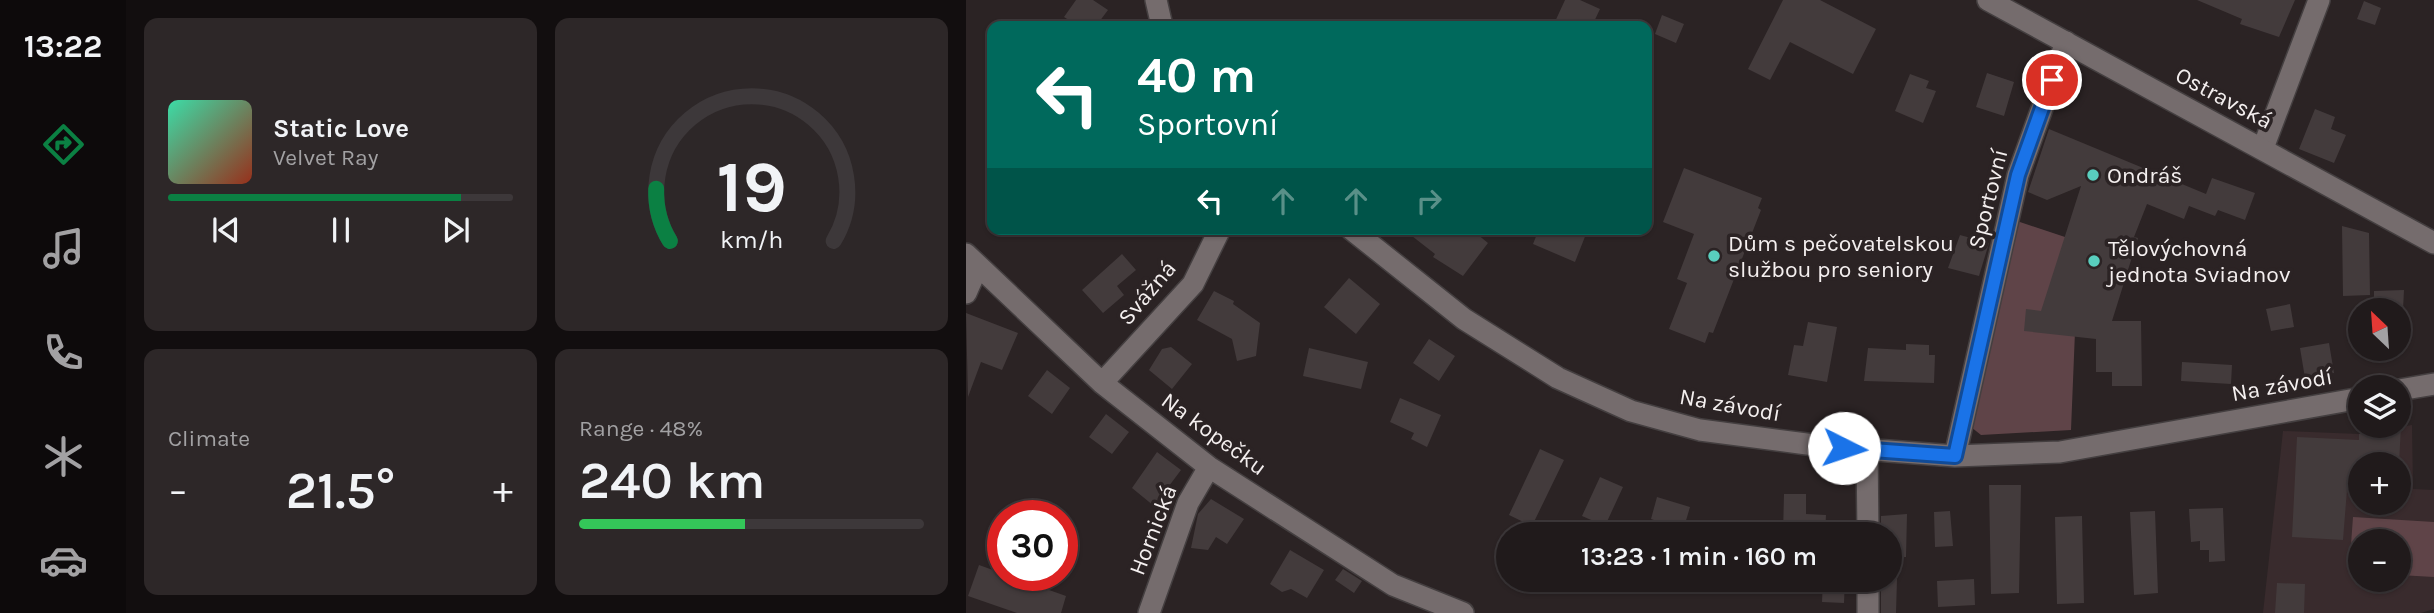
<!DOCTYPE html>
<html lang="en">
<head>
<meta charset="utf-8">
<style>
	body { margin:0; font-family:Karla,sans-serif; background:#2d2728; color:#f1f3f6; height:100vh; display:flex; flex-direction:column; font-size:26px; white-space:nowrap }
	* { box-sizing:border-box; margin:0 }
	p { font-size:23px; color:#a2a1a3 }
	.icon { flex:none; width:38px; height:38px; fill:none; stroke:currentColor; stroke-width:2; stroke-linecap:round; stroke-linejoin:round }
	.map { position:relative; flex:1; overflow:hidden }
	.sheet { display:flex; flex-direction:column; gap:18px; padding:18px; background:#120e0f; width:840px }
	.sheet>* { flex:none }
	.top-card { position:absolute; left:21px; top:21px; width:665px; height:214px; border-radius:14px; box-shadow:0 2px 5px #0004,0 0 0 2px #3d383a; background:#00695c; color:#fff; overflow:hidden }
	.needle { width:46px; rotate:335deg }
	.tools { position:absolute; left:1382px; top:298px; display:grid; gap:14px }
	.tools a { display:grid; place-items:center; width:63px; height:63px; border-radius:50%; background:#201a1b; box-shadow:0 2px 5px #0004,0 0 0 2px #3d383a; font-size:35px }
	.speed { position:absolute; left:21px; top:500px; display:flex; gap:14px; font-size:35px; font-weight:700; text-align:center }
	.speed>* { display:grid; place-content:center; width:91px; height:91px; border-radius:50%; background:#201a1b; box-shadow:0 2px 5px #0004,0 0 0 2px #3d383a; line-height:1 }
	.speed .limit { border:10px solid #d22; background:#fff; color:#111 }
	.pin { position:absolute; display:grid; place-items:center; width:60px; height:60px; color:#fff; margin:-30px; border:4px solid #fff; border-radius:50%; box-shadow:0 2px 7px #0007 }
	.me { position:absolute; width:77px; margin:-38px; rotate:94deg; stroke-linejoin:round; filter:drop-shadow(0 0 5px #0008) }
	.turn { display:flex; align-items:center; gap:24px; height:147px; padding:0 35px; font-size:32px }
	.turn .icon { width:91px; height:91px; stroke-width:2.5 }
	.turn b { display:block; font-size:49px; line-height:60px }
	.lanes { display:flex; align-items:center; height:66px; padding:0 35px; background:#0003; justify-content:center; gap:35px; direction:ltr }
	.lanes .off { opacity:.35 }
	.big { font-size:52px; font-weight:600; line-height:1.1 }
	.sheet .tile { flex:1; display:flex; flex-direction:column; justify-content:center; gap:10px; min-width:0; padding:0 24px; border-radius:14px; background:#2d2728 }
	.sheet .dial { align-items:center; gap:0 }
	.dial svg { height:182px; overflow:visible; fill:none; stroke:#3d383a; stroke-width:7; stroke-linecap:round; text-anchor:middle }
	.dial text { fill:#f1f3f6; stroke:none }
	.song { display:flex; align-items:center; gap:21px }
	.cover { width:84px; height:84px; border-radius:10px; background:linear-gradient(135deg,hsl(160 70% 55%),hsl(10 70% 35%)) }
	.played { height:7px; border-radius:4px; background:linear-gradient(90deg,#0b8043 85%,#3d383a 85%) }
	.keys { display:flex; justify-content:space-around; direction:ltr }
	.heat { display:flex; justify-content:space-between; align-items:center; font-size:38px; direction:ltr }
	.charge { height:10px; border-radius:5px; background:linear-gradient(90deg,#34c759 48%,#3d383a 0) }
	.sheet .tiles { flex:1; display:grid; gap:18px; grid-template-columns:repeat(2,1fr) }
	.trip { position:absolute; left:530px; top:522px; width:406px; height:70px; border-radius:35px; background:#201a1b; box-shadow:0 2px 5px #0004,0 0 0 2px #3d383a; font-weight:600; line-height:70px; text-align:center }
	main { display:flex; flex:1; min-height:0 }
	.tabs { display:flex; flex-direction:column; width:126px; justify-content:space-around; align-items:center; background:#0d0a0b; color:#a2a1a3 }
	.tabs .icon { width:49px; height:49px }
	.tabs .active { color:#0b8043 }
	.tabs b { font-size:32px; color:#f1f3f6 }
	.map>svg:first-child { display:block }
	.built { fill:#392b2d; fill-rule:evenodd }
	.green { fill:#5f4448 }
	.building { fill:#433b3c }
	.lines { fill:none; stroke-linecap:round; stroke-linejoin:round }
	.minor-casing { stroke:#443f40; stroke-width:24 }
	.tertiary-casing { stroke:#443f40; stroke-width:24 }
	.minor { stroke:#756c6d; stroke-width:21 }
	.tertiary { stroke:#756c6d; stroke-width:21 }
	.route-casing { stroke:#114b97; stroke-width:18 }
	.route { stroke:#1a73e8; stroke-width:12 }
	.poi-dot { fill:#59cebe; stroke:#2b2324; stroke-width:2.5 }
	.labels { text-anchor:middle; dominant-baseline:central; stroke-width:7; stroke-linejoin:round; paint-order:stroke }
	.street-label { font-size:23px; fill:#f4efef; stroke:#2b2324 }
	.poi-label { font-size:23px; fill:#f4efef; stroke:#2b2324; text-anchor:start }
</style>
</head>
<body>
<main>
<nav class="tabs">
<b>13:22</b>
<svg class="icon active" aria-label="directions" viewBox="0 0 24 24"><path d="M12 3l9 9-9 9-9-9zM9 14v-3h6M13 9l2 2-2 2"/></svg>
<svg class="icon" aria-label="music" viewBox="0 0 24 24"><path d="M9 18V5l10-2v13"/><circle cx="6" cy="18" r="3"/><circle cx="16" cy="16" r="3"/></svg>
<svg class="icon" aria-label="phone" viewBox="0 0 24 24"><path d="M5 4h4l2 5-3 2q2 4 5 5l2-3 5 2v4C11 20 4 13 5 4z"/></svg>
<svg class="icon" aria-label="climate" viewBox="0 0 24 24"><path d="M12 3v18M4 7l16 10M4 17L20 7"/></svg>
<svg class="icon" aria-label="car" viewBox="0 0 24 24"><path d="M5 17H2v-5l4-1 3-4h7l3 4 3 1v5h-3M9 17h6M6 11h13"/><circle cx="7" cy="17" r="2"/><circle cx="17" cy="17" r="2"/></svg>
</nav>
<section class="sheet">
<div class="tiles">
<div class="tile">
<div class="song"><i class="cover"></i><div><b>Static Love</b><p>Velvet Ray</p></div></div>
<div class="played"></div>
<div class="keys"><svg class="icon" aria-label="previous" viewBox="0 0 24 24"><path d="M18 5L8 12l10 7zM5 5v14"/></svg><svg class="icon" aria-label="pause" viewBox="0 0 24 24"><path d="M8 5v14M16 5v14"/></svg><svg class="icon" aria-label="next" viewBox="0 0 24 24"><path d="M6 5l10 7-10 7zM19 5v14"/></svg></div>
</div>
<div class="tile dial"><svg viewBox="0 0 100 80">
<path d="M14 69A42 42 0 1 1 86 69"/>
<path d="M14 69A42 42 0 0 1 8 46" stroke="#0b8043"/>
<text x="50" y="56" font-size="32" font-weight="700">19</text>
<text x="50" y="72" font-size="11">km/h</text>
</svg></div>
<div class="tile"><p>Climate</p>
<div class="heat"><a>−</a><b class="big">21.5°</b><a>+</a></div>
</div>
<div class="tile"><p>Range · 48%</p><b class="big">240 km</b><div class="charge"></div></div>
</div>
</section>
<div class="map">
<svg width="1468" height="613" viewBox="0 0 1468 613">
	<rect width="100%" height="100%" fill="#2b2324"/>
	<path class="built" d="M 1446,425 L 1447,489 L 1468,490 L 1468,609 L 1455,613 L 1297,613 L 1317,431 L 1393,434 ZM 1395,464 L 1433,464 L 1433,502 L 1395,502 ZM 1395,541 L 1433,541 L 1433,579 L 1395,579 Z"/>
	<path class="green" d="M 1048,220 L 1099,237 L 1110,307 L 1105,430 L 1015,435 L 1005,427 Z
		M 1387,517 L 1468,522 L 1468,577 L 1433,575 L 1433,541 L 1395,541 L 1395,573 L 1383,572 Z"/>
	<path class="building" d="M 110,0 L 127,0 L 142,10 L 130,26 L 112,26 L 98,17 Z
		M 599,0 L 614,0 L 634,9 L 626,26 L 587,26 Z
		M 817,0 L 854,0 L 910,29 L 887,74 L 824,42 L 804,80 L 782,69 Z
		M 1231,0 L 1329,0 L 1313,37 L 1274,24 L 1276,19 Z
		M 1398,1 L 1415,8 L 1409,25 L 1391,19 Z
		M 696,15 L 718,24 L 710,43 L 689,34 Z
		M 1021,73 L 1048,82 L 1038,116 L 1010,107 Z
		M 944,74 L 963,81 L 960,88 L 970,91 L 957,123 L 929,111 Z
		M 1349,109 L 1369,117 L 1365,129 L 1380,135 L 1368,163 L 1333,149 Z
		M 1083,129 L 1240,194 L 1246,178 L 1289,193 L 1279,220 L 1252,210 L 1249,216 L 1223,206 L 1218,219 L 1181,204 L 1168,237 L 1172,238 L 1146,321 L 1175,321 L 1176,386 L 1146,386 L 1146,372 L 1130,372 L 1130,339 L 1058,331 L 1060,309 L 1075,311 L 1115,186 L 1081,200 L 1062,192 Z
		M 718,168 L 796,198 L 792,208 L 795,210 L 747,333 L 743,332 L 739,343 L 703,329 L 721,283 L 711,279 L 728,234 L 697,222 Z
		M 1376,226 L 1403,233 L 1404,295 L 1377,296 Z
		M 437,229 L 505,229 L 522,243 L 497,276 L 467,257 L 469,254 Z
		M 573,229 L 622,229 L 609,262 L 567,244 Z
		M 994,235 L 1023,243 L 1013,276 L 982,268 Z
		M 156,254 L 170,270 L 151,286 L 158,295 L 137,313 L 116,290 Z
		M 383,278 L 414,304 L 390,334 L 358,307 Z
		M 1438,290 L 1437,310 L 1408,310 L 1408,291 Z
		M 248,291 L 268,301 L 267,304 L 294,323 L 290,356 L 271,361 L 266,339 L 231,320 Z
		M 1324,304 L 1328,327 L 1305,331 L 1300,309 Z
		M 0,313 L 52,333 L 36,370 L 15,362 L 2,397 Z
		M 842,322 L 871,327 L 861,382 L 822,375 L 828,345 L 837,346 Z
		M 463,339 L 489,356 L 473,381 L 447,363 Z
		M 1363,343 L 1368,373 L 1339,378 L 1334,348 Z
		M 940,344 L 963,345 L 963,355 L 969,355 L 968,383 L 898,381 L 902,348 L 940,350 Z
		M 205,347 L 226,364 L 206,389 L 183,370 L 196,349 Z
		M 343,348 L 402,362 L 395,389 L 337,376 Z
		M 1216,362 L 1266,365 L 1265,384 L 1215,381 Z
		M 81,370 L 104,388 L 86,414 L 62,396 Z
		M 434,398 L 475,415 L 461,447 L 445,439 L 448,433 L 424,422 Z
		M 140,414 L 163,432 L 146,454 L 123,437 Z
		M 1435,426 L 1433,464 L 1395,464 L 1395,478 L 1382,477 L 1377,540 L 1326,537 L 1331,437 L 1393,440 L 1393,434 Z
		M 574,449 L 598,460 L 566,526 L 543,515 Z
		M 191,452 L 215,470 L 188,506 L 166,488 Z
		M 634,477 L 657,487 L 639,526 L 616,516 Z
		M 1023,485 L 1055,485 L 1053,593 L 1025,594 Z
		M 818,494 L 840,494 L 840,514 L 860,515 L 859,534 L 817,534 Z
		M 691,497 L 724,507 L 716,534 L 690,534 L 694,522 L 685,519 Z
		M 245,499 L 278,519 L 261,544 L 250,537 L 242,550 L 225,548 L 232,514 Z
		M 1257,508 L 1259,561 L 1243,562 L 1243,550 L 1234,550 L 1234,541 L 1225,542 L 1223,509 Z
		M 984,511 L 987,546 L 969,547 L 968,512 Z
		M 1189,511 L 1192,593 L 1168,595 L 1164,512 Z
		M 941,514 L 940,557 L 924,558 L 924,534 L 915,534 L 915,516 Z
		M 1116,516 L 1118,603 L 1091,604 L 1089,517 Z
		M 324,550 L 358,570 L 341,598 L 325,589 L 316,592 L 304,584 Z
		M 13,565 L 100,596 L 95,613 L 51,613 L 2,596 Z
		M 377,569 L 396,581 L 388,593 L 369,580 Z
		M 857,579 L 879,579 L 878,603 L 856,602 Z
		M 915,579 L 931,579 L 930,613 L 915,613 Z
		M 1008,579 L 1009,605 L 972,607 L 971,581 Z
		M 1311,583 L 1339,584 L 1338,613 L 1309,613 Z"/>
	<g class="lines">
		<g class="minor-casing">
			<path id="minor" d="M 190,0 L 196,26
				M 1297,148 L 1353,0
				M 385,229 L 498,319 L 592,378 L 665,411 L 734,430 L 856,446 L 989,456 L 1094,452 L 1395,398
				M 0,254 L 136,383 L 243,467 L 427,585 L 497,613
				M 0,293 L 11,268
				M 136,383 L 227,284 L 254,229
				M 1433,390 L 1468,384
				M 901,449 L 902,534
				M 989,456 L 1052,175 L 1100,42
				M 902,579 L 902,613
				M 183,613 L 222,503 L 243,467"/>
		</g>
		<g class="tertiary-casing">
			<path id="tertiary" d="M 1022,0 L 1468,243"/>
		</g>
		<use href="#minor" class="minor"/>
		<use href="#tertiary" class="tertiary"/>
	</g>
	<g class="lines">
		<g class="route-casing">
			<path id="route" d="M 878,448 L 989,456 L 1052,175 L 1086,80"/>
		</g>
		<use href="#route" class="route"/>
	</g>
	<g class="poi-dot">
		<circle cx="1127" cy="175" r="7"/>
		<circle cx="748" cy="256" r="7"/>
		<circle cx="1128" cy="261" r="7"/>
	</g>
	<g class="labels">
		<g class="street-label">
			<text transform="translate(1258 98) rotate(28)">Ostravská</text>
			<text transform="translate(1022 199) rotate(-76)">Sportovní</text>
			<text transform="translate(181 293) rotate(-50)">Svážná</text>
			<text transform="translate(1316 385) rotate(-10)">Na závodí</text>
			<text transform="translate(764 405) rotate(10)">Na závodí</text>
			<text transform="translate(248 434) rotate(36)">Na kopečku</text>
			<text transform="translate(187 530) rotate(-69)">Hornická</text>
		</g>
		<g class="poi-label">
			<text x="1141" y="175">Ondráš</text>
			<text x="762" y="243">Dům s pečovatelskou<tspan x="762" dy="26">službou pro seniory</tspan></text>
			<text x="1142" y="248">Tělovýchovná<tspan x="1142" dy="26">jednota Sviadnov</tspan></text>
		</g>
	</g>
</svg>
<div class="tools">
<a><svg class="needle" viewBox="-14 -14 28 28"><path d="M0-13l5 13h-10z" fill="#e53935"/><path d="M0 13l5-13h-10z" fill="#a2a1a3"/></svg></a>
<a><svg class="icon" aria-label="layers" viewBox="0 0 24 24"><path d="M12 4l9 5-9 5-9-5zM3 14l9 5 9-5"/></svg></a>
<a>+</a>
<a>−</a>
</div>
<div class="speed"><div class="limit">30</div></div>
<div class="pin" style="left:1086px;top:80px;background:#d93025"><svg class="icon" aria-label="arrive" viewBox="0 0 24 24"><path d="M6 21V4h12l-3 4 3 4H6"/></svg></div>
<svg class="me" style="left:878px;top:448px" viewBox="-20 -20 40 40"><circle r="19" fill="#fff"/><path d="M0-13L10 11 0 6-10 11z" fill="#1a73e8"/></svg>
<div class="trip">13:23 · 1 min · 160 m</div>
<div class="top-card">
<div class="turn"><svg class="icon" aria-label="left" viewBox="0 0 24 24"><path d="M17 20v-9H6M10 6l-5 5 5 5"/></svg><div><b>40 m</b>Sportovní</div></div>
<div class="lanes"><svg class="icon" aria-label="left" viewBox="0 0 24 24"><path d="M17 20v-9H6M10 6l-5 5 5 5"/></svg><svg class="icon off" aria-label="ahead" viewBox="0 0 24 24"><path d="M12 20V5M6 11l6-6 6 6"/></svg><svg class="icon off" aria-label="ahead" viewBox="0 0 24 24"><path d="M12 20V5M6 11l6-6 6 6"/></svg><svg class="icon off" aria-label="right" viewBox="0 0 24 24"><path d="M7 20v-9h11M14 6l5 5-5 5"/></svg></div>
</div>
</div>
</main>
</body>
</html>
